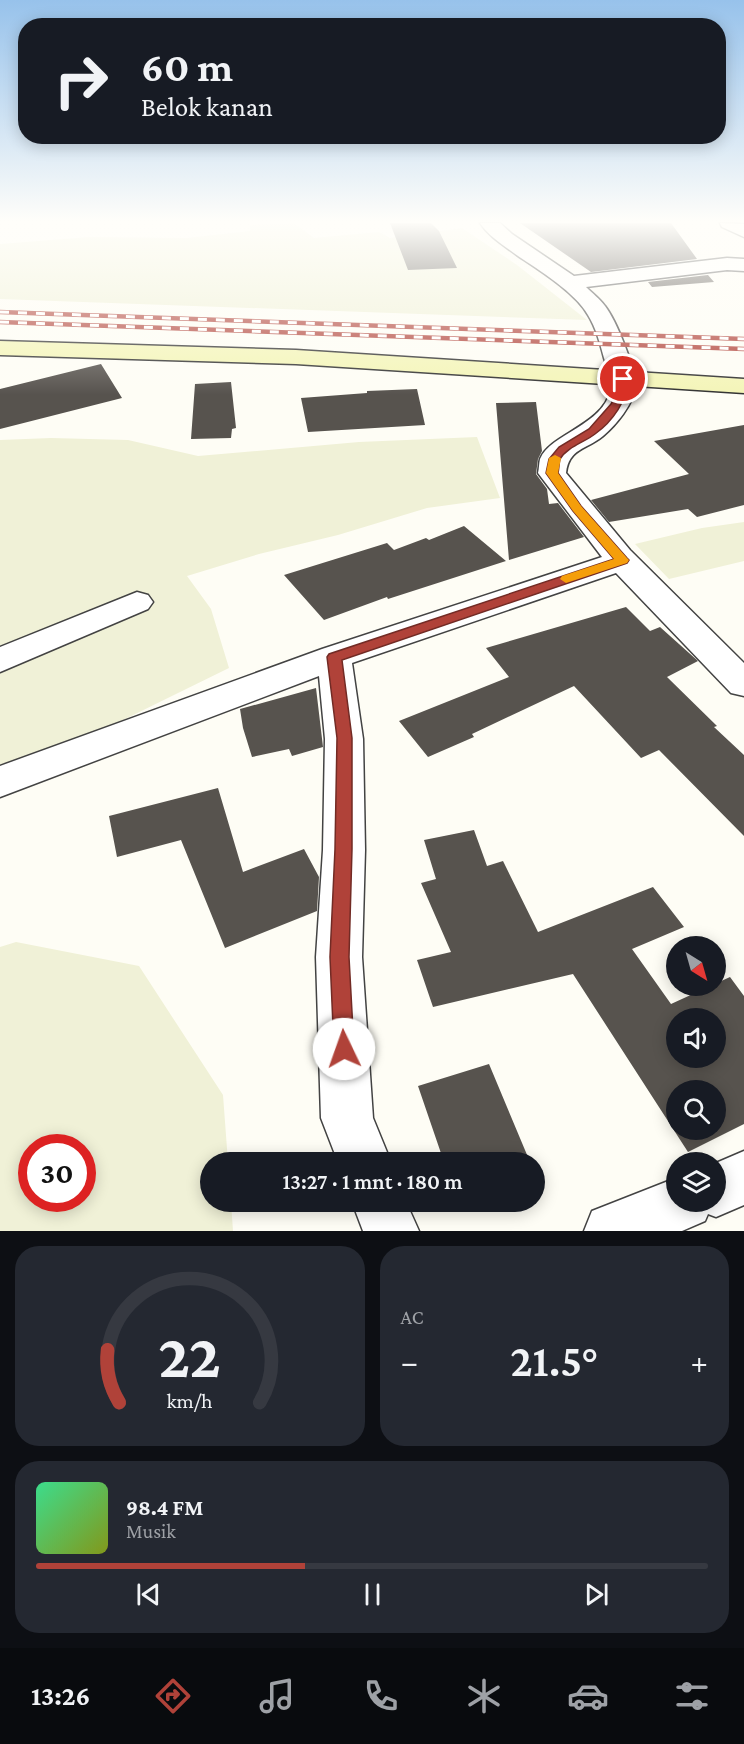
<!DOCTYPE html>
<html lang="id">
<head>
<meta charset="utf-8">
<style>
	body { margin:0; font-family:"Crimson Pro",serif; background:#242831; color:#f1f3f6; height:100vh; display:flex; flex-direction:column; font-size:22px; white-space:nowrap }
	* { box-sizing:border-box; margin:0 }
	p { font-size:20px; color:#9ea1a6 }
	.icon { flex:none; width:33px; height:33px; fill:none; stroke:currentColor; stroke-width:2; stroke-linecap:round; stroke-linejoin:round }
	.map { position:relative; height:1231px; overflow:hidden }
	.side { display:flex; flex-direction:column; gap:15px; padding:15px; background:#0d0f14; flex:1 }
	.side>* { flex:none }
	.hud { position:absolute; left:18px; top:18px; width:708px; height:126px; border-radius:24px; box-shadow:0 3px 15px #0003; background:#171b24; color:#f1f3f6; overflow:hidden }
	.needle { width:39px; rotate:143deg }
	.controls { position:absolute; left:666px; top:936px; display:grid; gap:12px }
	.controls a { display:grid; place-items:center; width:60px; height:60px; border-radius:50%; background:#171b24; box-shadow:0 3px 15px #0003; font-size:30px }
	.speed { position:absolute; left:18px; top:1134px; display:flex; gap:12px; font-size:30px; font-weight:700; text-align:center }
	.speed>* { display:grid; place-content:center; width:78px; height:78px; border-radius:50%; background:#171b24; box-shadow:0 3px 15px #0003; line-height:1 }
	.speed .limit { border:9px solid #d22; background:#fff; color:#111 }
	.pin { position:absolute; display:grid; place-items:center; width:51px; height:51px; color:#fff; margin:-26px; border:3px solid #fff; border-radius:50%; box-shadow:0 2px 6px #0007 }
	.me { position:absolute; width:66px; margin:-33px; rotate:357deg; stroke-linejoin:round; filter:drop-shadow(0 0 4px #0008) }
	.turn { display:flex; align-items:center; gap:21px; height:126px; padding:0 24px; font-size:27px }
	.turn .icon { width:78px; height:78px; stroke-width:2.5 }
	.turn b { display:block; font-size:42px; line-height:51px }
	.big { font-size:45px; font-weight:600; line-height:1.1 }
	.side .widget { flex:1; display:flex; flex-direction:column; justify-content:center; gap:9px; min-width:0; padding:0 21px; border-radius:24px; background:#242831 }
	.side .dial { align-items:center; gap:0 }
	.dial svg { height:156px; overflow:visible; fill:none; stroke:#363941; stroke-width:7; stroke-linecap:round; text-anchor:middle }
	.dial text { fill:#f1f3f6; stroke:none }
	.song { display:flex; align-items:center; gap:18px }
	.cover { width:72px; height:72px; border-radius:9px; background:linear-gradient(135deg,hsl(150 70% 55%),hsl(70 70% 35%)) }
	.played { height:6px; border-radius:3px; background:linear-gradient(90deg,#b04239 40%,#363941 40%) }
	.keys { display:flex; justify-content:space-around; direction:ltr }
	.heat { display:flex; justify-content:space-between; align-items:center; font-size:33px; direction:ltr }
	.side .tiles { flex:1; display:grid; gap:15px; grid-template-columns:1fr 1fr }
	.widget:last-child { grid-column:span 2 }
	.trip { position:absolute; left:200px; top:1152px; width:345px; height:60px; border-radius:30px; background:#171b24; box-shadow:0 3px 15px #0003; font-weight:600; line-height:60px; text-align:center }
	.dock { display:flex; height:96px; justify-content:space-around; align-items:center; background:#090b0e; color:#9ea1a6 }
	.dock .icon { width:42px; height:42px }
	.dock .on { color:#b04239 }
	.dock b { font-size:27px; color:#f1f3f6 }
	.map>svg:first-child { display:block }
	.farmland { fill:#f0f1d7; fill-rule:evenodd }
	.building { fill:#57534e; fill-rule:evenodd }
	.lines { fill:none; stroke-linecap:round; stroke-linejoin:round }
	.street-casing { stroke:#434343; stroke-width:3 }
	.secondary-casing { stroke:#323232; stroke-width:3 }
	.street { fill:#fff; fill-rule:evenodd }
	.secondary { fill:#f4f5b8; fill-rule:evenodd }
	.rail-casing { stroke:#b04239; stroke-width:4.5 }
	.rail { stroke:#fff; stroke-width:3; stroke-dasharray:9; stroke-linecap:butt }
	.route { fill:#b04239; stroke:#722b25; stroke-width:1.5 }
	.slow { fill:#f59e0b }
</style>
</head>
<body>
<div class="map">
<svg width="744" height="1231" viewBox="0 0 744 1231">
	<rect width="100%" height="100%" fill="#fefdf5"/>
	<path class="farmland" d="M 294,223 L 314,238 L 379,232 L 390,238 L 462,228 L 517,265 L 587,320 L 0,299 L 0,244 L 89,237 L 187,238 L 250,231 L 250,225 Z
		M 477,437 L 500,498 L 427,508 L 338,535 L 259,554 L 187,576 L 211,609 L 229,668 L 66,748 L 0,776 L 0,440 L 51,438 L 128,440 L 198,456 L 359,442 Z
		M 744,522 L 744,561 L 669,579 L 635,544 L 702,528 Z
		M 16,942 L 139,966 L 223,1095 L 228,1162 L 210,1162 L 210,1202 L 231,1202 L 233,1231 L 0,1231 L 0,947 ZM 32,1148 L 82,1148 L 82,1198 L 32,1198 Z"/>
	<path class="building" d="M 390,223 L 431,223 L 439,231 L 457,268 L 408,270 Z
		M 520,223 L 671,223 L 697,259 L 591,272 Z
		M 708,275 L 714,282 L 652,287 L 648,282 Z
		M 101,364 L 122,398 L 0,429 L 0,389 Z
		M 231,382 L 236,428 L 232,429 L 231,438 L 191,439 L 195,384 Z
		M 417,389 L 425,425 L 308,432 L 301,398 L 367,393 L 367,391 Z
		M 536,402 L 542,451 L 538,459 L 536,474 L 547,489 L 549,504 L 558,503 L 584,537 L 509,560 L 496,403 Z
		M 744,425 L 744,505 L 697,517 L 688,509 L 609,522 L 591,500 L 689,474 L 654,441 Z
		M 464,526 L 506,561 L 388,599 L 387,597 L 324,620 L 284,575 L 387,543 L 394,550 L 426,538 L 429,540 Z
		M 626,607 L 650,631 L 660,627 L 698,661 L 667,677 L 717,726 L 714,727 L 744,755 L 744,836 L 659,750 L 641,758 L 574,686 L 472,734 L 474,737 L 428,757 L 399,721 L 509,677 L 486,648 Z
		M 316,688 L 323,747 L 292,756 L 289,749 L 252,757 L 243,728 L 240,709 Z
		M 218,788 L 243,872 L 304,849 L 319,877 L 317,911 L 225,948 L 181,840 L 117,857 L 109,816 Z
		M 474,830 L 487,866 L 503,861 L 538,932 L 653,887 L 684,927 L 632,949 L 671,1004 L 730,977 L 744,996 L 744,1124 L 688,1152 L 573,974 L 433,1007 L 417,960 L 451,952 L 421,883 L 436,879 L 424,840 ZM 676,1018 L 716,1018 L 716,1058 L 676,1058 ZM 676,1090 L 716,1090 L 716,1130 L 676,1130 Z
		M 489,1064 L 530,1162 L 444,1162 L 418,1086 Z"/>
	<g class="lines">
		<g class="street-casing">
			<path id="street" d="M 480,223 L 500,223 L 512,234 L 574,276 L 727,258 L 744,259 L 744,271 L 727,270 L 586,287 C 592,293 600,299 605,306 C 616,320 637,371 635,387 C 634,404 615,426 603,436 C 586,450 569,448 566,473 L 630,550 L 744,663 L 744,696 L 731,693 L 616,573 L 352,663 L 363,739 L 365,850 L 362,957 L 373,1118 L 391,1162 L 338,1162 L 321,1118 L 316,957 L 323,850 L 325,739 L 319,676 L 0,797 L 0,766 L 322,649 L 602,557 L 538,473 C 539,469 539,463 540,459 C 551,433 603,426 611,389 C 613,379 607,368 604,358 C 600,343 596,328 588,315 C 576,293 539,270 518,256 C 505,246 489,237 480,223 Z
				M 720,223 L 744,224 L 744,237 L 722,227 Z
				M 137,592 L 148,595 L 153,602 L 148,609 L 0,672 L 0,647 Z
				M 744,1151 L 744,1205 L 716,1217 L 708,1214 L 705,1221 L 682,1231 L 584,1231 L 592,1211 L 676,1178 L 676,1202 L 716,1202 L 716,1163 Z
				M 352,1202 L 406,1202 L 419,1231 L 363,1231 Z"/>
		</g>
		<g class="secondary-casing">
			<path id="secondary" d="M 0,341 L 296,350 L 744,379 L 744,393 L 296,364 L 0,355 Z"/>
		</g>
		<use href="#street" class="street"/>
		<use href="#secondary" class="secondary"/>
		<g class="rail-casing">
			<path id="rail" d="M 0,312 L 744,339
				M 0,322 L 744,349"/>
		</g>
		<use href="#rail" class="rail"/>
	</g>
	<linearGradient id="sky" x2="0" y2="1"><stop stop-color="#97c2eb"/><stop offset="0.56" stop-color="#fffefa"/><stop offset="1" stop-color="#fffefa" stop-opacity="0"/></linearGradient>
	<rect width="744" height="395" fill="url(#sky)"/>
	<path class="route" d="M 619,377 L 628,379 C 628,400 612,422 595,434 C 585,442 567,447 560,459 C 559,463 559,469 558,473 L 581,506 L 627,558 L 629,560 L 627,563 L 342,660 L 352,738 L 352,849 L 349,957 L 354,1049 L 351,1056 L 344,1059 L 336,1056 L 334,1049 L 330,957 L 335,849 L 337,738 L 327,657 L 329,654 L 614,559 L 573,511 L 546,473 L 549,459 L 559,447 L 589,429 L 611,404 L 618,390 Z"/>
	<path class="slow" d="M 555,455 L 561,458 L 558,473 L 581,506 L 627,558 L 629,560 L 627,563 L 566,583 L 560,579 L 562,576 L 614,559 L 573,511 L 546,473 L 549,458 Z"/>
</svg>
<div class="controls">
<a><svg class="needle" viewBox="-14 -14 28 28"><path d="M0-13l5 13h-10z" fill="#e53935"/><path d="M0 13l5-13h-10z" fill="#9ea1a6"/></svg></a>
<a><svg class="icon" aria-label="sound" viewBox="0 0 24 24"><path d="M4 9h4l5-4v14l-5-4H4zM17 9q2 3 0 6"/></svg></a>
<a><svg class="icon" aria-label="search" viewBox="0 0 24 24"><circle cx="10" cy="10" r="6"/><path d="M15 15l6 6"/></svg></a>
<a><svg class="icon" aria-label="layers" viewBox="0 0 24 24"><path d="M12 4l9 5-9 5-9-5zM3 14l9 5 9-5"/></svg></a>
</div>
<div class="speed"><div class="limit">30</div></div>
<div class="pin" style="left:623px;top:379px;background:#d93025"><svg class="icon" aria-label="arrive" viewBox="0 0 24 24"><path d="M6 21V4h12l-3 4 3 4H6"/></svg></div>
<svg class="me" style="left:344px;top:1049px" viewBox="-20 -20 40 40"><circle r="19" fill="#fff"/><path d="M0-13L10 11 0 6-10 11z" fill="#b04239"/></svg>
<div class="trip">13:27 · 1 mnt · 180 m</div>
<div class="hud">
<div class="turn"><svg class="icon" aria-label="right" viewBox="0 0 24 24"><path d="M7 20v-9h11M14 6l5 5-5 5"/></svg><div><b>60 m</b>Belok kanan</div></div>
</div>
</div>
<section class="side">
<div class="tiles">
<div class="widget dial"><svg viewBox="0 0 100 80">
<path d="M14 69A42 42 0 1 1 86 69"/>
<path d="M14 69A42 42 0 0 1 8 42" stroke="#b04239"/>
<text x="50" y="56" font-size="32" font-weight="700">22</text>
<text x="50" y="72" font-size="11">km/h</text>
</svg></div>
<div class="widget"><p>AC</p>
<div class="heat"><a>−</a><b class="big">21.5°</b><a>+</a></div>
</div>
<div class="widget">
<div class="song"><i class="cover"></i><div><b>98.4 FM</b><p>Musik</p></div></div>
<div class="played"></div>
<div class="keys"><svg class="icon" aria-label="previous" viewBox="0 0 24 24"><path d="M18 5L8 12l10 7zM5 5v14"/></svg><svg class="icon" aria-label="pause" viewBox="0 0 24 24"><path d="M8 5v14M16 5v14"/></svg><svg class="icon" aria-label="next" viewBox="0 0 24 24"><path d="M6 5l10 7-10 7zM19 5v14"/></svg></div>
</div>
</div>
</section>
<nav class="dock">
<b>13:26</b>
<svg class="icon on" aria-label="directions" viewBox="0 0 24 24"><path d="M12 3l9 9-9 9-9-9zM9 14v-3h6M13 9l2 2-2 2"/></svg>
<svg class="icon" aria-label="music" viewBox="0 0 24 24"><path d="M9 18V5l10-2v13"/><circle cx="6" cy="18" r="3"/><circle cx="16" cy="16" r="3"/></svg>
<svg class="icon" aria-label="phone" viewBox="0 0 24 24"><path d="M5 4h4l2 5-3 2q2 4 5 5l2-3 5 2v4C11 20 4 13 5 4z"/></svg>
<svg class="icon" aria-label="climate" viewBox="0 0 24 24"><path d="M12 3v18M4 7l16 10M4 17L20 7"/></svg>
<svg class="icon" aria-label="car" viewBox="0 0 24 24"><path d="M5 17H2v-5l4-1 3-4h7l3 4 3 1v5h-3M9 17h6M6 11h13"/><circle cx="7" cy="17" r="2"/><circle cx="17" cy="17" r="2"/></svg>
<svg class="icon" aria-label="filters" viewBox="0 0 24 24"><path d="M4 7h16M4 17h16"/><circle cx="9" cy="7" r="2"/><circle cx="15" cy="17" r="2"/></svg>
</nav>
</body>
</html>
